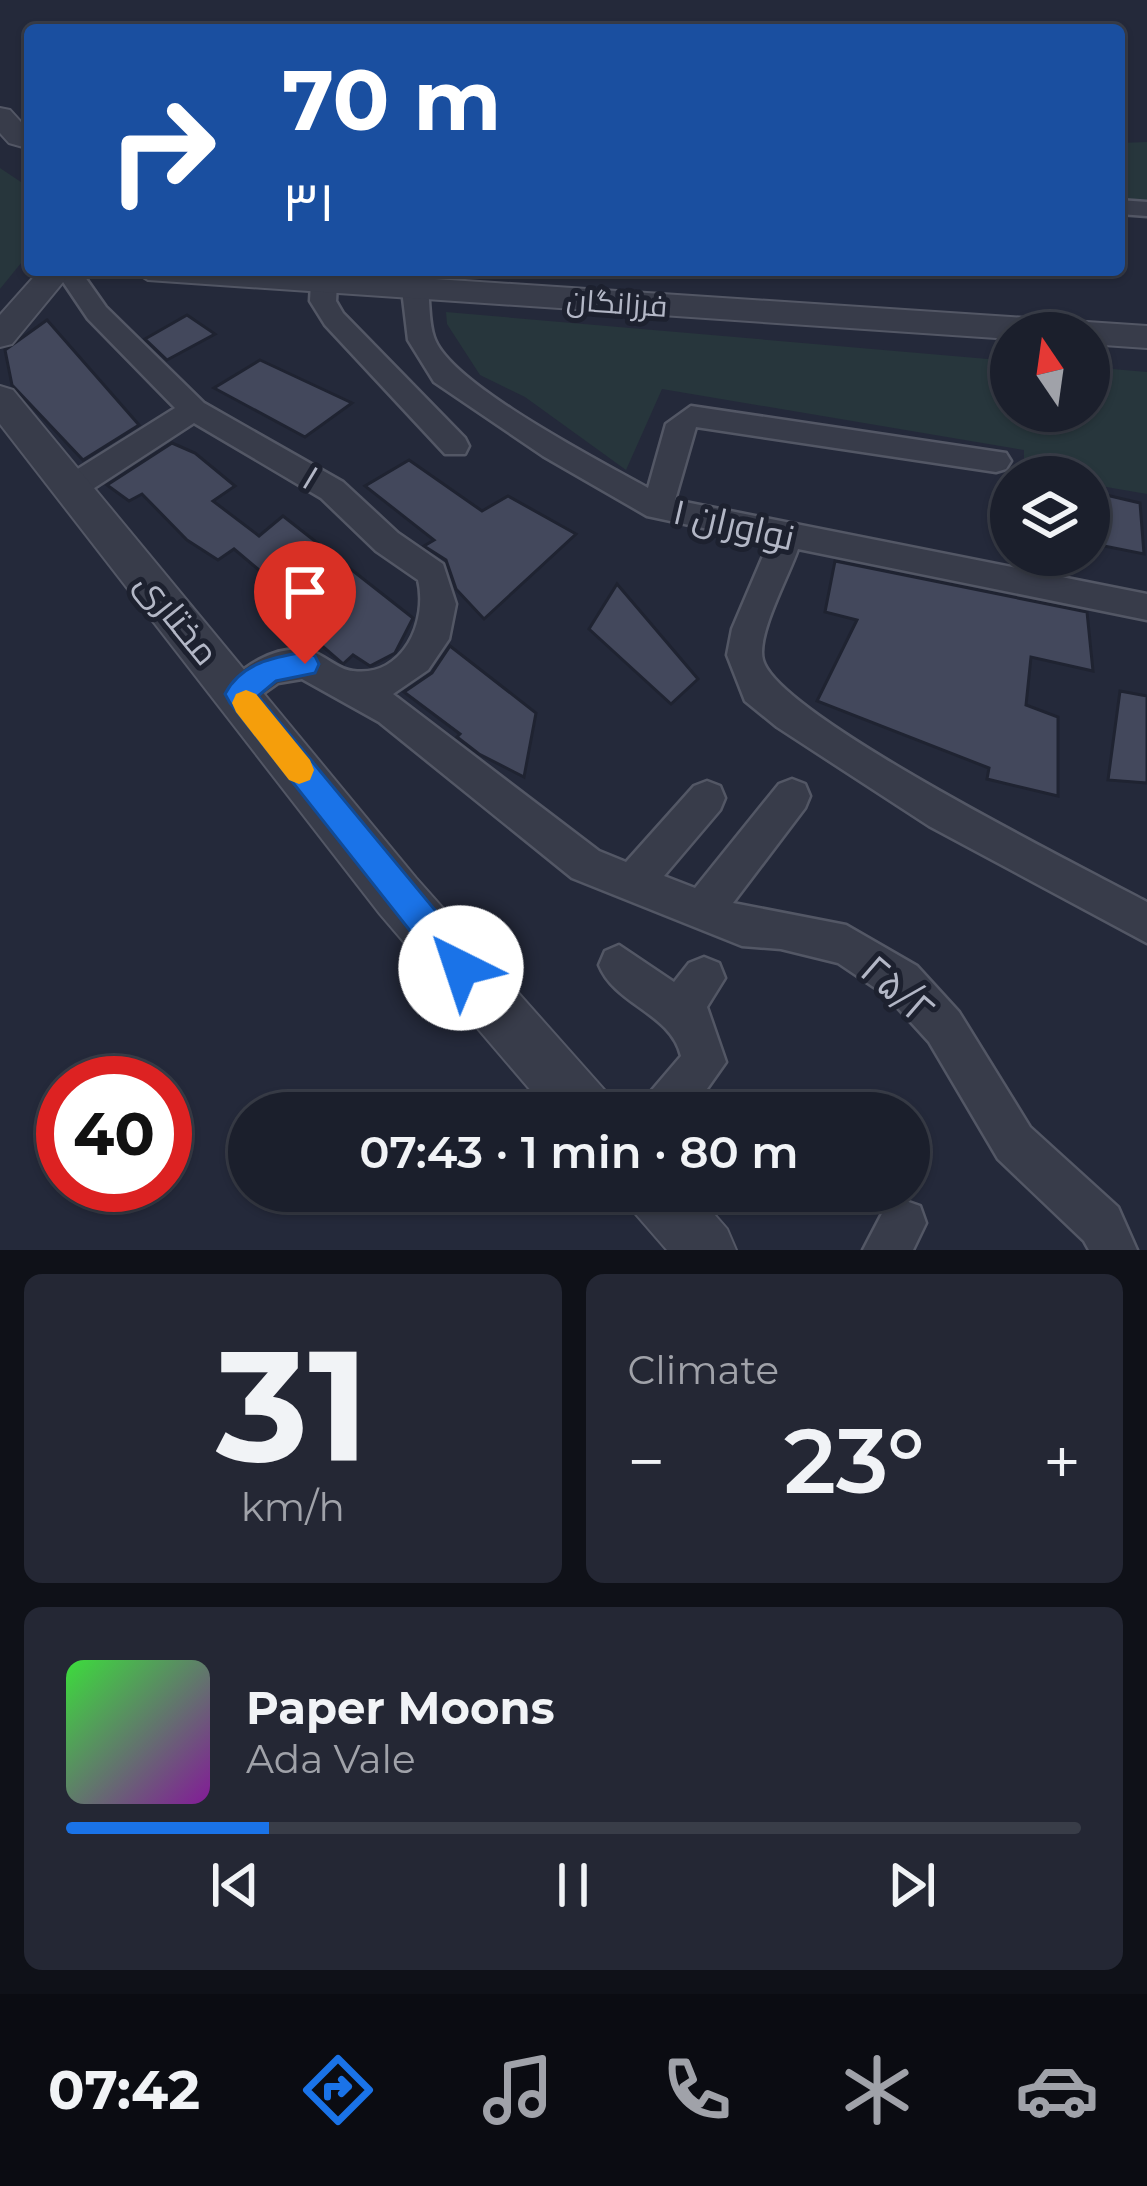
<!DOCTYPE html>
<html lang="en">
<head>
<meta charset="utf-8">
<style>
	body { margin:0; font-family:Montserrat,Cairo,sans-serif; background:#242734; color:#f1f3f6; height:100vh; display:flex; flex-direction:column; font-size:45px; white-space:nowrap }
	* { box-sizing:border-box; margin:0 }
	p { font-size:39px; color:#a0a2a9 }
	.icon { flex:none; width:66px; height:66px; fill:none; stroke:currentColor; stroke-width:2; stroke-linecap:round; stroke-linejoin:round }
	.map { position:relative; height:1250px; overflow:hidden }
	.sheet { display:flex; flex-direction:column; gap:24px; padding:24px; background:#0f1118; flex:1 }
	.sheet>* { flex:none }
	.top-card { position:absolute; left:24px; top:24px; width:1101px; height:252px; border-radius:12px; box-shadow:0 3px 9px #0004,0 0 0 3px #393d48; background:#1a4fa0; color:#fff; overflow:hidden }
	.needle { width:78px; rotate:347deg }
	.tools { position:absolute; left:990px; top:312px; display:grid; gap:24px }
	.tools a { display:grid; place-items:center; width:120px; height:120px; border-radius:50%; background:#1b1f2c; box-shadow:0 3px 9px #0004,0 0 0 3px #393d48; font-size:60px }
	.speed { position:absolute; left:36px; top:1056px; display:flex; gap:24px; font-size:60px; font-weight:700; text-align:center }
	.speed>* { display:grid; place-content:center; width:156px; height:156px; border-radius:50%; background:#1b1f2c; box-shadow:0 3px 9px #0004,0 0 0 3px #393d48; line-height:1 }
	.speed .limit { border:18px solid #d22; background:#fff; color:#111 }
	.pin { position:absolute; display:grid; place-items:center; width:102px; height:102px; color:#fff; margin:-123px -51px; border-radius:50% 50% 50% 0; rotate:-45deg; box-shadow:0 0 12px #0007 }
	.pin .icon { rotate:45deg }
	.me { position:absolute; width:132px; margin:-66px; rotate:319deg; stroke-linejoin:round; filter:drop-shadow(0 0 9px #0008) }
	.turn { display:flex; align-items:center; gap:42px; height:252px; padding:0 60px; font-size:54px }
	.turn .icon { width:156px; height:156px; stroke-width:2.5 }
	.turn b { display:block; font-size:84px; line-height:102px }
	.big { font-size:90px; font-weight:600; line-height:1.1 }
	.sheet .card { flex:1; display:flex; flex-direction:column; justify-content:center; gap:18px; min-width:0; padding:0 42px; border-radius:18px; background:#242734 }
	.sheet .dial { align-items:center; gap:0 }
	.dial b { font-size:156px; line-height:1 }
	.song { display:flex; align-items:center; gap:36px }
	.cover { width:144px; height:144px; border-radius:18px; background:linear-gradient(135deg,hsl(120 70% 55%),hsl(290 70% 35%)) }
	.played { height:12px; border-radius:6px; background:linear-gradient(90deg,#1a73e8 20%,#393d48 20%) }
	.keys { display:flex; justify-content:space-around; direction:ltr }
	.heat { display:flex; justify-content:space-between; align-items:center; font-size:66px; direction:ltr }
	.sheet .tiles { flex:1; display:grid; gap:24px; grid-template-columns:1fr 1fr }
	.card:last-child { grid-column:span 2 }
	.trip { position:absolute; left:228px; top:1092px; width:702px; height:120px; border-radius:60px; background:#1b1f2c; box-shadow:0 3px 9px #0004,0 0 0 3px #393d48; font-weight:600; line-height:120px; text-align:center }
	.menu { display:flex; height:192px; justify-content:space-around; align-items:center; background:#0b0c12; color:#a0a2a9 }
	.menu .icon { width:84px; height:84px }
	.menu .current { color:#1a73e8 }
	.menu b { font-size:54px; color:#f1f3f6 }
	.map>svg:first-child { display:block }
	.green { fill:#27363c }
	.building { fill:#43485c; stroke:#1f2331; stroke-width:3 }
	.lines { fill:none; stroke-linecap:round; stroke-linejoin:round }
	.minor-casing { stroke:#535765; stroke-width:5 }
	.tertiary-casing { stroke:#535765; stroke-width:4 }
	.minor { fill:#383c4a; fill-rule:evenodd }
	.tertiary { fill:#383c4a; fill-rule:evenodd }
	.route { fill:#1a73e8; stroke:#114b97; stroke-width:3 }
	.slow { fill:#f59e0b }
	.labels { text-anchor:middle; dominant-baseline:central; stroke-width:10; stroke-linejoin:round; paint-order:stroke }
	.far-street-label { font-size:30px; fill:#b3b7c6; stroke:#1d212f }
	.street-label { font-size:36px; fill:#b3b7c6; stroke:#1d212f }
	.near-street-label { font-size:42px; fill:#b3b7c6; stroke:#1d212f }
</style>
</head>
<body>
<div class="map">
<svg width="1147" height="1250" viewBox="0 0 1147 1250">
	<rect width="100%" height="100%" fill="#24293a"/>
	<path class="green" d="M 1147,142 L 1147,201 L 1119,199 L 1119,143 Z
		M 0,168 L 30,188 L 30,252 L 0,289 Z
		M 446,312 L 1011,361 L 1011,411 L 1089,411 L 1089,367 L 1147,372 L 1147,494 L 1089,484 L 1089,477 L 1024,474 L 1024,450 L 662,389 L 626,470 L 525,397 L 480,375 L 447,324 Z"/>
	<path class="building" d="M 187,315 L 215,334 L 167,360 L 145,339 Z
		M 47,320 L 139,425 L 83,460 L 12,385 L 5,350 Z
		M 260,360 L 352,403 L 305,437 L 214,388 Z
		M 172,443 L 195,453 L 235,486 L 213,501 L 259,536 L 283,516 L 413,618 L 395,653 L 370,666 L 353,655 L 343,664 L 276,606 L 290,596 L 234,549 L 218,560 L 187,540 L 142,494 L 129,501 L 107,485 Z
		M 409,460 L 482,511 L 508,496 L 576,534 L 484,619 L 456,589 L 446,560 L 424,546 L 434,540 L 365,486 Z
		M 1089,491 L 1140,503 L 1144,554 L 1089,543 Z
		M 835,561 L 1087,612 L 1093,671 L 1031,657 L 1026,705 L 1058,717 L 1058,796 L 987,779 L 989,768 L 817,701 L 857,620 L 825,612 Z
		M 617,584 L 698,679 L 671,704 L 589,629 Z
		M 450,646 L 536,713 L 524,777 L 479,754 L 457,737 L 460,734 L 404,692 L 432,673 Z
		M 1120,691 L 1147,696 L 1147,783 L 1108,780 Z"/>
	<g class="lines">
		<g class="minor-casing">
			<path id="minor" d="M 1119,200 L 1147,202 L 1147,216 L 1119,214 Z
				M 55,270 L 80,270 L 106,307 L 204,403 L 343,482 L 398,533 L 443,564 L 456,604 L 449,639 L 428,670 L 393,694 L 599,851 L 626,862 L 694,786 L 707,781 L 720,786 L 725,798 L 720,810 L 664,876 L 695,888 L 779,784 L 792,779 L 805,784 L 810,796 L 805,808 L 733,903 L 846,925 L 917,966 L 959,1012 L 1030,1127 L 1118,1207 L 1137,1250 L 1089,1250 L 1084,1241 L 998,1159 L 929,1042 L 887,996 L 838,963 L 781,949 L 742,946 L 572,878 L 379,722 L 302,679 L 278,683 L 240,710 L 228,706 L 223,695 C 236,667 278,643 310,651 C 325,655 338,670 353,671 C 404,678 428,620 418,580 L 376,551 L 321,498 L 194,423 L 82,496 L 60,496 L 56,488 L 60,480 L 175,408 L 88,319 Z
				M 324,275 L 337,283 L 336,301 L 343,313 L 465,438 L 469,446 L 465,454 L 445,454 L 325,325 L 310,301 L 311,283 Z
				M 415,282 L 428,290 C 430,305 429,323 434,337 C 449,384 602,462 648,488 L 666,424 L 691,406 L 1006,453 L 1011,461 L 1006,469 L 996,472 L 696,427 L 675,500 L 1147,594 L 1147,620 L 798,549 C 789,576 756,635 763,660 C 778,716 1082,867 1147,902 L 1147,943 L 929,826 L 777,727 L 745,701 L 727,655 L 732,629 L 769,542 L 647,516 L 543,456 L 434,382 L 408,340 L 402,290 Z
				M 619,945 L 674,982 L 689,963 L 704,957 L 719,963 L 725,978 L 707,1007 L 726,1062 L 690,1113 L 640,1113 L 646,1097 L 681,1056 C 671,1013 615,1005 599,965 L 605,951 Z
				M 903,1200 L 920,1206 L 926,1223 L 913,1250 L 863,1250 L 886,1206 Z"/>
		</g>
		<g class="tertiary-casing">
			<path id="tertiary" d="M 0,108 L 10,110 L 30,132 L 30,149 L 9,143 L 0,133 Z
				M 40,270 L 73,270 L 12,344 L 0,347 L 0,315 Z
				M 132,270 L 300,270 L 1147,326 L 1147,348 L 1089,344 L 1089,333 L 1011,333 L 1011,339 L 148,280 Z
				M 0,386 L 13,390 L 416,878 L 607,1093 L 615,1113 L 550,1113 L 380,914 L 0,424 Z
				M 626,1191 L 694,1191 L 727,1229 L 736,1250 L 667,1250 L 634,1212 Z"/>
		</g>
		<use href="#minor" class="minor"/>
		<use href="#tertiary" class="tertiary"/>
	</g>
	<path class="route" d="M 305,652 L 315,656 L 319,664 L 315,673 L 276,681 L 258,696 L 473,956 L 478,968 L 473,980 L 461,985 L 449,980 L 230,703 L 225,694 C 241,663 274,657 305,652 Z"/>
	<path class="slow" d="M 246,690 L 256,694 L 310,760 L 314,770 L 310,780 L 299,784 L 289,780 L 236,712 L 232,703 L 236,694 Z"/>
	<g class="labels">
		<g class="far-street-label">
			<text transform="translate(617 303) rotate(4)">فرزانگان</text>
		</g>
		<g class="street-label">
			<text transform="translate(311 477) rotate(31)">۱</text>
			<text transform="translate(734 524) rotate(13)">نواوران ۱</text>
			<text transform="translate(178 618) rotate(51)">مختاری</text>
		</g>
		<g class="near-street-label">
			<text transform="translate(898 989) rotate(41)">۲۵/۲</text>
		</g>
	</g>
</svg>
<div class="tools">
<a><svg class="needle" viewBox="-14 -14 28 28"><path d="M0-13l5 13h-10z" fill="#e53935"/><path d="M0 13l5-13h-10z" fill="#a0a2a9"/></svg></a>
<a><svg class="icon" aria-label="layers" viewBox="0 0 24 24"><path d="M12 4l9 5-9 5-9-5zM3 14l9 5 9-5"/></svg></a>
</div>
<div class="speed"><div class="limit">40</div></div>
<div class="pin" style="left:305px;top:664px;background:#d93025"><svg class="icon" aria-label="arrive" viewBox="0 0 24 24"><path d="M6 21V4h12l-3 4 3 4H6"/></svg></div>
<svg class="me" style="left:461px;top:968px" viewBox="-20 -20 40 40"><circle r="19" fill="#fff"/><path d="M0-13L10 11 0 6-10 11z" fill="#1a73e8"/></svg>
<div class="trip">07:43 · 1 min · 80 m</div>
<div class="top-card">
<div class="turn"><svg class="icon" aria-label="right" viewBox="0 0 24 24"><path d="M7 20v-9h11M14 6l5 5-5 5"/></svg><div><b>70 m</b>۳۱</div></div>
</div>
</div>
<section class="sheet">
<div class="tiles">
<div class="card dial"><b>31</b><p>km/h</p></div>
<div class="card"><p>Climate</p>
<div class="heat"><a>−</a><b class="big">23°</b><a>+</a></div>
</div>
<div class="card">
<div class="song"><i class="cover"></i><div><b>Paper Moons</b><p>Ada Vale</p></div></div>
<div class="played"></div>
<div class="keys"><svg class="icon" aria-label="previous" viewBox="0 0 24 24"><path d="M18 5L8 12l10 7zM5 5v14"/></svg><svg class="icon" aria-label="pause" viewBox="0 0 24 24"><path d="M8 5v14M16 5v14"/></svg><svg class="icon" aria-label="next" viewBox="0 0 24 24"><path d="M6 5l10 7-10 7zM19 5v14"/></svg></div>
</div>
</div>
</section>
<nav class="menu">
<b>07:42</b>
<svg class="icon current" aria-label="directions" viewBox="0 0 24 24"><path d="M12 3l9 9-9 9-9-9zM9 14v-3h6M13 9l2 2-2 2"/></svg>
<svg class="icon" aria-label="music" viewBox="0 0 24 24"><path d="M9 18V5l10-2v13"/><circle cx="6" cy="18" r="3"/><circle cx="16" cy="16" r="3"/></svg>
<svg class="icon" aria-label="phone" viewBox="0 0 24 24"><path d="M5 4h4l2 5-3 2q2 4 5 5l2-3 5 2v4C11 20 4 13 5 4z"/></svg>
<svg class="icon" aria-label="climate" viewBox="0 0 24 24"><path d="M12 3v18M4 7l16 10M4 17L20 7"/></svg>
<svg class="icon" aria-label="car" viewBox="0 0 24 24"><path d="M5 17H2v-5l4-1 3-4h7l3 4 3 1v5h-3M9 17h6M6 11h13"/><circle cx="7" cy="17" r="2"/><circle cx="17" cy="17" r="2"/></svg>
</nav>
</body>
</html>
